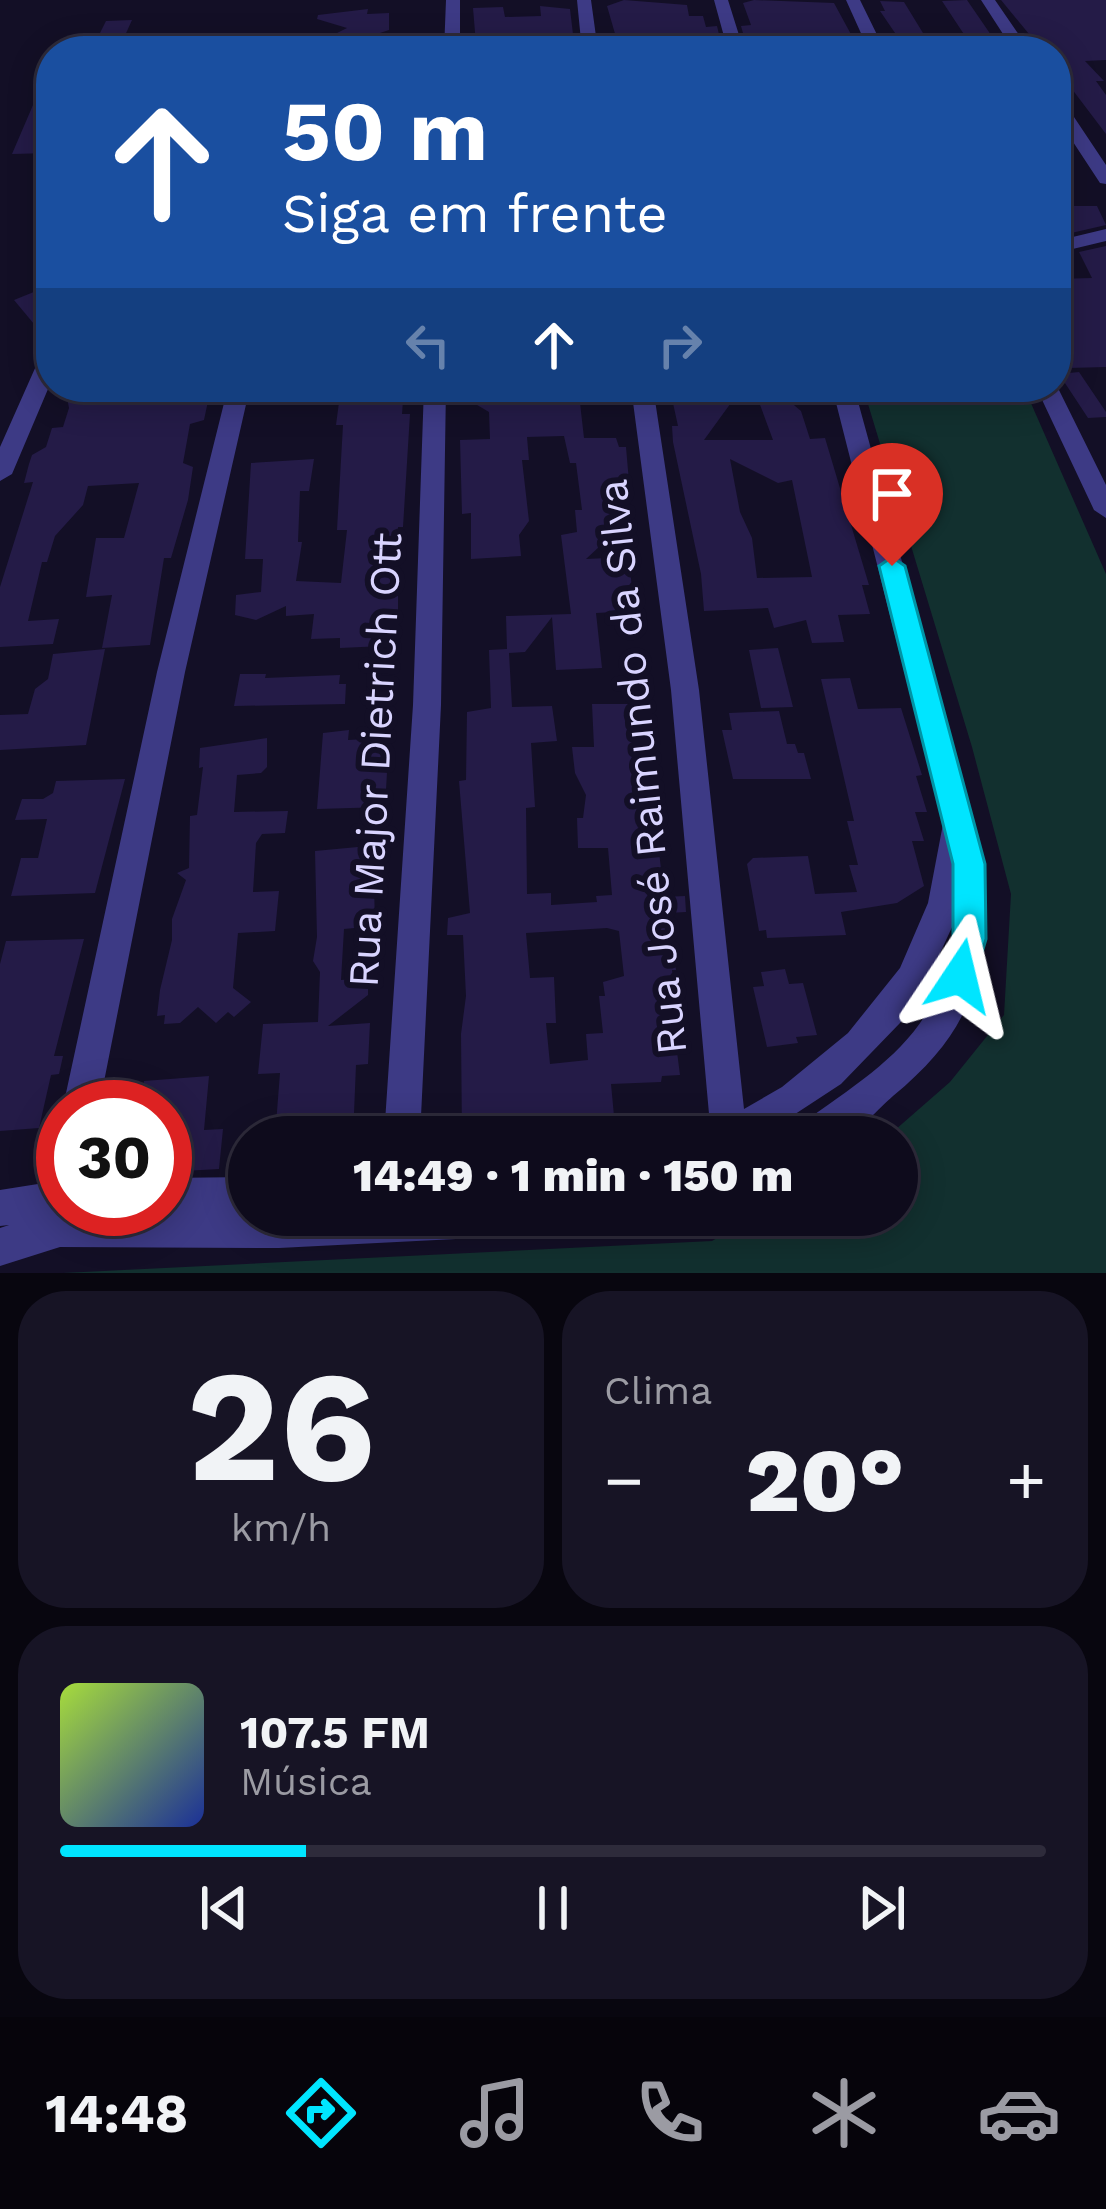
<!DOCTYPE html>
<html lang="pt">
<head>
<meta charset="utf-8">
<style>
	body { margin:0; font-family:"Work Sans",sans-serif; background:#171425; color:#f1f3f6; height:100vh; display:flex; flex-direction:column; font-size:45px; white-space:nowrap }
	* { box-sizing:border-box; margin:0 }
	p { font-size:39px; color:#9b9ba3 }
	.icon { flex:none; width:66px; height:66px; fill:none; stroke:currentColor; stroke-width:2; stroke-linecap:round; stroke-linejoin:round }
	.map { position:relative; height:1273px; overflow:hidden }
	.side { display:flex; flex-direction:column; gap:18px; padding:18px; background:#08060f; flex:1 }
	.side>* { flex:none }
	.hud { position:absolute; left:36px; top:36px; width:1035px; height:366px; border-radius:48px; box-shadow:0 6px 30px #0003,0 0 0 3px #2e2b3b; background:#1a4fa0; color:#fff; overflow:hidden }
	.speed { position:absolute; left:36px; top:1080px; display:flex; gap:24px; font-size:60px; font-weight:700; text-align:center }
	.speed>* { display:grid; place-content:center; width:156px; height:156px; border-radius:50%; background:#0e0b1c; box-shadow:0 6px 30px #0003,0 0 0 3px #2e2b3b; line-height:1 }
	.speed .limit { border:18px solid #d22; background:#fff; color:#111 }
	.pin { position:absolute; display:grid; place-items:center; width:102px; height:102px; color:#fff; margin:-123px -51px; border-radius:50% 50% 50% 0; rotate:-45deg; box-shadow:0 0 12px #0007 }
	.pin .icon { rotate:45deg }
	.me { position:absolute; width:132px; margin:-66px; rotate:10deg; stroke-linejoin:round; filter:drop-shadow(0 0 9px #0008) }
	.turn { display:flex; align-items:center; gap:42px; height:252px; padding:0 48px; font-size:54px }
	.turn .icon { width:156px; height:156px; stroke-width:2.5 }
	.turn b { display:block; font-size:84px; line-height:102px }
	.lanes { display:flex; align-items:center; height:114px; padding:0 48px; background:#0003; justify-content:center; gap:60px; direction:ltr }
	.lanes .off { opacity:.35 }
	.big { font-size:90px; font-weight:800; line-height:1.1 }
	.side .tile { flex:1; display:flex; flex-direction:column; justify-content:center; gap:18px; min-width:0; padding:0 42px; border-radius:48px; background:#171425 }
	.side .dial { align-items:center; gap:0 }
	.dial b { font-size:156px; line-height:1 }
	.song { display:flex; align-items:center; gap:36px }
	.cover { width:144px; height:144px; border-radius:18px; background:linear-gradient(135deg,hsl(80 70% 55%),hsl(230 70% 35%)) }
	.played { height:12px; border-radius:6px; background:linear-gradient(90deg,#00e5ff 25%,#2e2b3b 25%) }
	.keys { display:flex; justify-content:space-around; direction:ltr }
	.heat { display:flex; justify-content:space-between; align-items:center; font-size:66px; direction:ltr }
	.side .tiles { flex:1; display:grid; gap:18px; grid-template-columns:1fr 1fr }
	.tile:last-child { grid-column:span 2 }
	.trip { position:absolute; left:228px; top:1116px; width:690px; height:120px; border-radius:60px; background:#0e0b1c; box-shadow:0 6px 30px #0003,0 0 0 3px #2e2b3b; font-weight:800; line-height:120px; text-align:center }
	.menu { display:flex; height:192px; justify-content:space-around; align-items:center; background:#06040b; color:#9b9ba3 }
	.menu .icon { width:84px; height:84px }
	.menu .selected { color:#00e5ff }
	.menu b { font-size:54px; color:#f1f3f6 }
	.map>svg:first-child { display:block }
	.green { fill:#12302f }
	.building { fill:#241b47; fill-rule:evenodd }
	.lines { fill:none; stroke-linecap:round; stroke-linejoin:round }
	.minor { fill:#3d3a85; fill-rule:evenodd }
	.route { fill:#00e5ff; stroke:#0095a6; stroke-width:3 }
	.labels { text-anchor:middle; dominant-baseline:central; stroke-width:12; stroke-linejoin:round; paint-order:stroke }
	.street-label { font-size:42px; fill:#d9d4ff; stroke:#130f26 }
</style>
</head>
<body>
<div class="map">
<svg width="1106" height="1273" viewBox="0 0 1106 1273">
	<rect width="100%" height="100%" fill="#130f26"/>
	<path class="green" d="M 1030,401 L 1106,574 L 1106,1273 L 63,1273 L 712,1241 L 756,1215 L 897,1215 L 897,1137 L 887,1137 L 950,1082 L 1004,1015 L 1011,894 L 972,747 L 868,404 Z"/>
	<path class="building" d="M 624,0 L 687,5 L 689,16 L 703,16 L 706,27 L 717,26 L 723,51 L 620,51 L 607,6 Z
		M 754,0 L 834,3 L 859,49 L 748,51 L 741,26 L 751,25 L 743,3 Z
		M 967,0 L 1002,51 L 975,51 L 942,1 Z
		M 1001,0 L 1106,0 L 1106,60 L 1085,61 L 1104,81 L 1096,81 L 1106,95 L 1106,134 L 1056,68 L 1056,51 L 1043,51 Z
		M 880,1 L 904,2 L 934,51 L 906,49 L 880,11 L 885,11 Z
		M 540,6 L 570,9 L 575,51 L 547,51 L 546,44 L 534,43 L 476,44 L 473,8 L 503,7 L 505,17 L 541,16 Z
		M 368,9 L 367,14 L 389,13 L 389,30 L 377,34 L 335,34 L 347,28 L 317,19 L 318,15 Z
		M 132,20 L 118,51 L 91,51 L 106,21 Z
		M 51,63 L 51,153 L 12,154 Z
		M 1056,180 L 1073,206 L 1097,206 L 1106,225 L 1067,234 L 1056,216 Z
		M 1106,246 L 1106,367 L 1069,368 L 1056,348 L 1056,279 L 1092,278 L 1079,252 Z
		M 51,285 L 51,300 L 39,330 L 14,300 Z
		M 1079,372 L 1106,412 L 1106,417 L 1088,418 L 1059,374 Z
		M 65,387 L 211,387 L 204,420 L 190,424 L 183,463 L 193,467 L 188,500 L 171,558 L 164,558 L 150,645 L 102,648 L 112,595 L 86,597 L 96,538 L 124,538 L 139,483 L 88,486 L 83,505 L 55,536 L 47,562 L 42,562 L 28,621 L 59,619 L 53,644 L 0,647 L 0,587 L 33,482 L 24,483 L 29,464 L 32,455 L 46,447 L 52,428 L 63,427 L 69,408 Z
		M 341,387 L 404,387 L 402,414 L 410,414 L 403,527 L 398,527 L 398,640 L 383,640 L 383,646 L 340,648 L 340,638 L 311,639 L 314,614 L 286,616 L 286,606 L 256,620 L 235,615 L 236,595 L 261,592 L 263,559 L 245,559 L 251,463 L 314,459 L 309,491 L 300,491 L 298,542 L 302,542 L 296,581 L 341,583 L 347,530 L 337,530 L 343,425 L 336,425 Z
		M 741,389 L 704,440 L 773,440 L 759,402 L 788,400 L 801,411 L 810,439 L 825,438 L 869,585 L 862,585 L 870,614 L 838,615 L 844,642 L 812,643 L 806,620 L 774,628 L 768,608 L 704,611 L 701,574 L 673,442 L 672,426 L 678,426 L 671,394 ZM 730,459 L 778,483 L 792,480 L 812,577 L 757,578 L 752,538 L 740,512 Z
		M 579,394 L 584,438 L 616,438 L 619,447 L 626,447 L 629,482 L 621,481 L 626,522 L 586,559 L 629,557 L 634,611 L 596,613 L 602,668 L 556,670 L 552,617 L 525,652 L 509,653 L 512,707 L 552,706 L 557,741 L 531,743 L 535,807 L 526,808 L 527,894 L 551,893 L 551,905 L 597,902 L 596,896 L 612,895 L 608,848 L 578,848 L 577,818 L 583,818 L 586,795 L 575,773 L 572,747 L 594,747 L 592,704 L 632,704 L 633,715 L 642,715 L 644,736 L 632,736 L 638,784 L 652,783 L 655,811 L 641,811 L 645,851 L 659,851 L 664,897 L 685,896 L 686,912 L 668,913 L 676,970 L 672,970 L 679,1020 L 673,1021 L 680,1075 L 662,1076 L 661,1082 L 611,1084 L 616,1137 L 462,1137 L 461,1034 L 466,996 L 463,935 L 447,935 L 448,918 L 470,913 L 459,781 L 466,780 L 467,712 L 491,708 L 489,650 L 507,649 L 506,616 L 571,614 L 561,535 L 577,532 L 575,510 L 582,510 L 576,463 L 570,463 L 564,436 L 527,437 L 529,460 L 522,460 L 529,521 L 519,535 L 521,556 L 471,559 L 471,513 L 462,514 L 460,440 L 490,439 L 489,412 L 467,399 ZM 607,928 L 619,931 L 624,976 L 603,982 L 605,996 L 599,996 L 603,1033 L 586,1034 L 588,1060 L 550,1064 L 546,1023 L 556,1023 L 554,977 L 530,978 L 526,933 Z
		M 778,648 L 793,707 L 761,708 L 749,650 Z
		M 105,649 L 86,745 L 0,750 L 0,715 L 28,714 L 35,689 L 48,679 L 53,654 Z
		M 240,674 L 266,674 L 265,678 L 340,675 L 339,684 L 346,684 L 345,704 L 234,706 Z
		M 850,678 L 858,709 L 901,708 L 922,775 L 916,776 L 927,812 L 915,812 L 924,841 L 912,841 L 924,886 L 897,903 L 841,912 L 846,935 L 767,938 L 766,930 L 759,931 L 752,891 L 747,864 L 753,858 L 808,856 L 815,894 L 857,892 L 849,865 L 858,865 L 847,821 L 854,821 L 821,679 Z
		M 779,711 L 787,744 L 795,744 L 798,753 L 804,753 L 811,779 L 733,779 L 722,730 L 732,730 L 729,713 Z
		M 349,730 L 348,740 L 389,738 L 385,807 L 317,809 L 323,733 Z
		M 267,738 L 267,767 L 261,773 L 237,775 L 234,812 L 288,811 L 285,833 L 262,834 L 256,843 L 253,892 L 279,891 L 275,931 L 238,933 L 233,988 L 251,1002 L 234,1017 L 228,1012 L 216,1023 L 198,1007 L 180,1023 L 164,1024 L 165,1015 L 157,1016 L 160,990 L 172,940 L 172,919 L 186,880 L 177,873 L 189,868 L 190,816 L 197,815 L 203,767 L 199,768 L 200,748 Z
		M 125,779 L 95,893 L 11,896 L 21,858 L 38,858 L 47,819 L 15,820 L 22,799 L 43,799 L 53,793 L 56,781 Z
		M 379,845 L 380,883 L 374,883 L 375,926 L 344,929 L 341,980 L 368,978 L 368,995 L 328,1026 L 370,1023 L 368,1064 L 356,1065 L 353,1137 L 275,1137 L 280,1073 L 258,1074 L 263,1024 L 318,1022 L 320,972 L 313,961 L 317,937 L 315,851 Z
		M 84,939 L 54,1056 L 63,1056 L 59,1074 L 51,1075 L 39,1128 L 0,1131 L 0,964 L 6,941 Z
		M 785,969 L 789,984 L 803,983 L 817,1035 L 796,1037 L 798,1043 L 767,1047 L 753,987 L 764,986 L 761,972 Z
		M 209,1076 L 204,1130 L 223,1129 L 219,1169 L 165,1172 L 165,1107 L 141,1107 L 144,1081 Z"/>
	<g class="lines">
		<path class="minor" d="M 446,0 L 460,0 L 460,51 L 444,51 Z
			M 577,0 L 591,0 L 598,51 L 582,51 Z
			M 714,0 L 728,0 L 744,51 L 728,51 Z
			M 846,0 L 860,0 L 885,51 L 869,51 Z
			M 981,0 L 995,0 L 1030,51 L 1014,51 Z
			M 1056,98 L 1062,99 L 1106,165 L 1106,184 L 1100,183 L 1056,116 Z
			M 1106,229 L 1106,241 L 1056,253 L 1056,241 Z
			M 51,350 L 51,382 L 12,474 L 0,481 L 0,447 L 40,357 Z
			M 1056,384 L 1106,485 L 1106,518 L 1094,510 L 1036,387 Z
			M 228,387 L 250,387 L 185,672 L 99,1107 L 63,1107 L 157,672 Z
			M 424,387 L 446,387 L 441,705 L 420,1137 L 384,1137 L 413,705 Z
			M 631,387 L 653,387 L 699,690 L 744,1109 L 782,1087 L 848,1033 L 900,968 L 928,903 L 943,824 L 832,387 L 854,387 L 985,864 C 988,969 977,1027 893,1096 C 879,1108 859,1132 842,1137 C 829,1141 808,1137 795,1137 L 800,1125 C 880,1067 945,1032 953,925 L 924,988 L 900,1023 L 841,1084 L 760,1137 L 704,1137 L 710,1125 L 671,690 Z
			M 249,1177 L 249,1215 L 575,1215 L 569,1228 L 556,1234 L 279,1248 L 60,1247 L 0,1266 L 0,1228 L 9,1225 L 0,1226 L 0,1190 L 63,1180 L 63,1209 L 165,1209 L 165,1178 Z"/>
	</g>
	<path class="route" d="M 892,557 L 905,566 L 985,864 L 986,939 L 972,987 L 960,991 L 948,987 L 943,976 L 953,939 L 953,864 L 879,566 Z"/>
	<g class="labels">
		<g class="street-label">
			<text transform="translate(375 760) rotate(-87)">Rua Major Dietrich Ott</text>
			<text transform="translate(642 767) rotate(-96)">Rua José Raimundo da Silva</text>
		</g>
	</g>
</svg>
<div class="speed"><div class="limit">30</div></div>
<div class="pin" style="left:892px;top:566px;background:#d93025"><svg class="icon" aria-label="arrive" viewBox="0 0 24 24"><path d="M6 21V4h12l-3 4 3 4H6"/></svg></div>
<svg class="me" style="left:960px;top:976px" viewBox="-20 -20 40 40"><path d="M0-17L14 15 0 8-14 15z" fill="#00e5ff" stroke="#fff" stroke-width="4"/></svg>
<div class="trip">14:49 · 1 min · 150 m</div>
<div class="hud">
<div class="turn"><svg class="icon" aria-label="ahead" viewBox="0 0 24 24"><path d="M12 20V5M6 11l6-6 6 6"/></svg><div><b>50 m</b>Siga em frente</div></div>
<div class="lanes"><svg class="icon off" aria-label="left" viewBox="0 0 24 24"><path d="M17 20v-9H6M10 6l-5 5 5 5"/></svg><svg class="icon" aria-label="ahead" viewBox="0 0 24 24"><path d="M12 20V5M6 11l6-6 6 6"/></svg><svg class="icon off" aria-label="right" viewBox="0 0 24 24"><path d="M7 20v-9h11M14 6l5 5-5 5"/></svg></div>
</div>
</div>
<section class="side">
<div class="tiles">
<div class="tile dial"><b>26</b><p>km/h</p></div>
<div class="tile"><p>Clima</p>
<div class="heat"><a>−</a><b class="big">20°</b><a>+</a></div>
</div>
<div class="tile">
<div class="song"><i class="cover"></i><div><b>107.5 FM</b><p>Música</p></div></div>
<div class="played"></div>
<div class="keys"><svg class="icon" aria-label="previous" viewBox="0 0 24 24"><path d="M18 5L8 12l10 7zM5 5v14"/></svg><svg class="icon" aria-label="pause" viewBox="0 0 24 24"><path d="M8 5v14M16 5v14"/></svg><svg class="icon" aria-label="next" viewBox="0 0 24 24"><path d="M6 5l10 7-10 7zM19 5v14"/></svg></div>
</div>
</div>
</section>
<nav class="menu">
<b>14:48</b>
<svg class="icon selected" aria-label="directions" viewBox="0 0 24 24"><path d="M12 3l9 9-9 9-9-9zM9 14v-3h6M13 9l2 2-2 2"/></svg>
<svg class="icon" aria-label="music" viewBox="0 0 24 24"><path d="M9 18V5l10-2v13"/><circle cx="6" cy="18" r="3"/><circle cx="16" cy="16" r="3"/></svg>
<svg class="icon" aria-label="phone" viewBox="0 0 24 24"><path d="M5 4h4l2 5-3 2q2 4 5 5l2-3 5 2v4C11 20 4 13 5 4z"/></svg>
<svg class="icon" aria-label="climate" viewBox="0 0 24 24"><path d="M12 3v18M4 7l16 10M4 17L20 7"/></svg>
<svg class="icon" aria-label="car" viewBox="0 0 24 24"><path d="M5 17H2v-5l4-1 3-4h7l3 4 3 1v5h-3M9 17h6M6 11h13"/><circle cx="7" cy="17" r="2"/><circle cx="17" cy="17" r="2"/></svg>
</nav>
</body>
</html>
